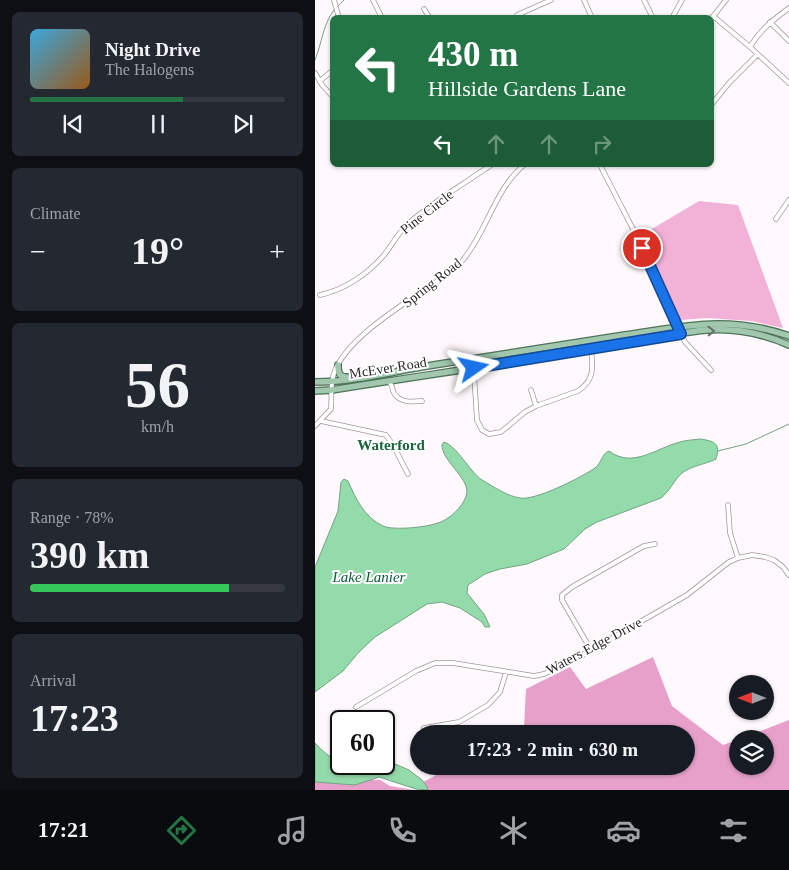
<!DOCTYPE html>
<html lang="en">
<head>
<meta charset="utf-8">
<style>
	body { margin:0; font-family:Georgia,serif; background:#242831; color:#f1f3f6; height:100vh; display:flex; flex-direction:column; font-size:19px; white-space:nowrap }
	* { box-sizing:border-box; margin:0 }
	p { font-size:16px; color:#9ea1a6 }
	.icon { flex:none; width:28px; height:28px; fill:none; stroke:currentColor; stroke-width:2; stroke-linecap:round; stroke-linejoin:round }
	.map { position:relative; flex:1; overflow:hidden }
	.sheet { display:flex; flex-direction:column; gap:12px; padding:12px; background:#0d0f14; width:315px }
	.sheet>* { flex:none }
	.hud { position:absolute; left:15px; top:15px; width:384px; height:152px; border-radius:8px; box-shadow:0 1px 4px #0004; background:#237546; color:#fff; overflow:hidden }
	.needle { width:32px; rotate:270deg }
	.fabs { position:absolute; left:414px; top:675px; display:grid; gap:10px }
	.fabs a { display:grid; place-items:center; width:45px; height:45px; border-radius:50%; background:#171b24; box-shadow:0 1px 4px #0004; font-size:25px }
	.speed { position:absolute; left:15px; top:710px; display:flex; gap:10px; font-size:25px; font-weight:700; text-align:center }
	.speed>* { display:grid; place-content:center; width:65px; height:65px; border-radius:50%; background:#171b24; box-shadow:0 1px 4px #0004; line-height:1 }
	.speed .limit { border:2px solid #111; border-radius:8px; background:#fff; color:#111 }
	.pin { position:absolute; display:grid; place-items:center; width:42px; height:42px; color:#fff; margin:-21px; border:2px solid #fff; border-radius:50%; box-shadow:0 1px 5px #0007 }
	.me { position:absolute; width:55px; margin:-28px; rotate:79deg; stroke-linejoin:round; filter:drop-shadow(0 0 4px #0008) }
	.turn { display:flex; align-items:center; gap:18px; height:105px; padding:0 15px; font-size:22px }
	.turn .icon { width:65px; height:65px; stroke-width:2.5 }
	.turn b { display:block; font-size:35px; line-height:42px }
	.lanes { display:flex; align-items:center; height:48px; padding:0 15px; background:#0003; justify-content:center; gap:25px; direction:ltr }
	.lanes .off { opacity:.35 }
	.big { font-size:38px; font-weight:700; line-height:1.1 }
	.sheet .tile { flex:1; display:flex; flex-direction:column; justify-content:center; gap:8px; min-width:0; padding:0 18px; border-radius:8px; background:#242831 }
	.sheet .dial { align-items:center; gap:0 }
	.dial b { font-size:65px; line-height:1 }
	.song { display:flex; align-items:center; gap:15px }
	.cover { width:60px; height:60px; border-radius:8px; background:linear-gradient(135deg,hsl(200 70% 55%),hsl(30 70% 35%)) }
	.played { height:5px; border-radius:2px; background:linear-gradient(90deg,#237546 60%,#363941 60%) }
	.keys { display:flex; justify-content:space-around; direction:ltr }
	.heat { display:flex; justify-content:space-between; align-items:center; font-size:28px; direction:ltr }
	.charge { height:8px; border-radius:4px; background:linear-gradient(90deg,#34c759 78%,#363941 0) }
	.trip { position:absolute; left:95px; top:725px; width:285px; height:50px; border-radius:25px; background:#171b24; box-shadow:0 1px 4px #0004; font-weight:700; line-height:50px; text-align:center }
	.tabs { display:flex; height:80px; justify-content:space-around; align-items:center; background:#090b0e; color:#9ea1a6 }
	.tabs .icon { width:35px; height:35px }
	.tabs .selected { color:#237546 }
	.tabs b { font-size:22px; color:#f1f3f6 }
	main { display:flex; flex:1; min-height:0 }
	.map>svg:first-child { display:block }
	.green { fill:#f2b2d8 }
	.forest { fill:#e6a0ca }
	.water { fill:#94dbab; stroke:#73a382 }
	.lines { fill:none; stroke-linecap:round; stroke-linejoin:round }
	.stream { stroke:#73a382; stroke-width:1 }
	.minor-casing { stroke:#a4959d; stroke-width:5.5 }
	.primary-casing { stroke:#4d745a; stroke-width:8 }
	.minor { stroke:#fff; stroke-width:4 }
	.primary { stroke:#a1c7ae; stroke-width:5.5 }
	.oneway { stroke:#637368 }
	.route-casing { stroke:#114b97; stroke-width:12 }
	.route { stroke:#1a73e8; stroke-width:9 }
	.labels { text-anchor:middle; dominant-baseline:central; stroke-width:4; stroke-linejoin:round; paint-order:stroke }
	.street-label { font-size:14px; fill:#251f22; stroke:#fff }
	.neighbourhood-label { font-size:15px; font-weight:bold; fill:#19653b; stroke:#fff }
	.water-label { font-size:15px; font-style:italic; fill:#075d32; stroke:#fff }
</style>
</head>
<body>
<main>
<section class="sheet">
<div class="tile">
<div class="song"><i class="cover"></i><div><b>Night Drive</b><p>The Halogens</p></div></div>
<div class="played"></div>
<div class="keys"><svg class="icon" aria-label="previous" viewBox="0 0 24 24"><path d="M18 5L8 12l10 7zM5 5v14"/></svg><svg class="icon" aria-label="pause" viewBox="0 0 24 24"><path d="M8 5v14M16 5v14"/></svg><svg class="icon" aria-label="next" viewBox="0 0 24 24"><path d="M6 5l10 7-10 7zM19 5v14"/></svg></div>
</div>
<div class="tile"><p>Climate</p>
<div class="heat"><a>−</a><b class="big">19°</b><a>+</a></div>
</div>
<div class="tile dial"><b>56</b><p>km/h</p></div>
<div class="tile"><p>Range · 78%</p><b class="big">390 km</b><div class="charge"></div></div>
<div class="tile"><p>Arrival</p><b class="big">17:23</b></div>
</section>
<div class="map">
<svg width="474" height="790" viewBox="0 0 474 790">
	<rect width="100%" height="100%" fill="#fff8fc"/>
	<path class="green" d="M 384,201 L 423,205 L 468,328 L 436,321 L 392,318 L 365,320 L 325,236 Z"/>
	<path class="forest" d="M 338,657 L 357,706 L 408,745 L 422,740 L 422,766 L 450,766 L 450,739 L 425,739 L 474,720 L 474,790 L 107,790 L 108,782 L 139,766 L 371,766 L 371,734 L 197,734 L 209,727 L 211,689 L 255,667 L 271,689 Z
		M 0,778 L 65,780 L 75,786 L 99,790 L 0,790 Z"/>
	<path class="water" d="M 385,439 C 399,441 406,443 401,459 C 391,464 376,466 367,473 C 359,480 355,491 346,498 L 282,522 L 270,529 L 249,549 L 212,564 L 185,569 L 170,574 L 153,585 L 152,593 L 169,614 L 175,627 L 170,627 L 167,622 L 145,608 L 127,602 L 112,604 L 60,637 L 44,652 L 28,671 L 0,692 L 0,567 L 23,511 L 26,482 L 29,479 L 33,481 C 41,499 49,517 68,526 C 79,531 117,527 128,521 C 138,516 151,503 152,492 C 152,476 127,461 127,445 L 129,442 C 142,446 154,471 167,480 C 179,487 192,496 205,498 C 220,501 267,477 280,468 C 287,463 286,454 294,451 C 318,469 341,448 365,442 C 371,440 378,440 385,439 Z
		M 0,743 C 7,750 16,760 26,761 L 26,764 L 80,764 L 94,770 L 107,780 L 112,787 L 113,790 L 101,789 L 64,777 L 40,785 L 0,782 Z"/>
	<g class="lines">
		<path class="stream" d="M 22,7 L 29,0
			M 0,60 C 7,43 8,24 19,10
			M 403,451 L 431,444 L 474,424"/>
		<g class="minor-casing">
			<path id="minor" d="M 19,0 L 24,18
				M 58,0 L 67,18
				M 269,0 L 277,18
				M 329,0 L 338,18
				M 109,9 L 115,18
				M 202,15 L 236,0
				M 398,16 L 435,47 L 474,83
				M 357,18 L 367,0
				M 396,19 L 411,0
				M 455,22 L 474,41
				M 435,47 C 445,30 459,19 474,8
				M 0,73 L 7,85 L 18,97
				M 5,81 L 18,70
				M 396,105 L 415,82 L 442,55
				M 285,165 L 335,262 L 370,342 L 396,370
				M 461,219 L 474,200
				M 5,295 C 29,290 53,274 69,255 C 78,244 83,232 95,222 C 119,201 149,184 176,165
				M 158,359 L 162,420 L 167,430 L 174,434 L 186,432 L 210,412 L 221,406 L 263,391 C 280,380 278,367 276,349
				M 72,381 C 77,384 77,386 78,391 C 83,403 96,402 107,401
				M 216,390 L 221,406
				M 6,421 L 71,435 L 78,445 L 93,474
				M 0,426 L 16,409 C 17,395 15,380 21,368 C 36,337 81,309 109,290 C 122,281 137,273 148,260 C 172,231 180,189 209,165
				M 413,505 L 415,533 L 423,558
				M 276,650 L 247,600 L 247,595 L 257,587 L 329,546 L 340,544
				M 41,707 L 101,671 L 120,663 L 138,663 L 219,676 L 229,674 L 250,665 L 372,595 L 414,562 L 423,558 L 437,555 L 450,557 L 459,560 L 468,567 L 474,575
				M 109,728 L 144,722 L 173,705 L 185,692 L 191,672"/>
		</g>
		<g class="primary-casing">
			<path id="primary" d="M 23,365 C 23,372 24,378 33,377
				M 0,382 C 38,382 75,372 112,366 C 178,356 244,345 310,335 C 371,326 414,315 474,336
				M 0,391 L 17,390 C 104,376 190,364 276,349 C 315,343 354,333 392,330 C 420,328 449,334 474,345"/>
		</g>
		<use href="#minor" class="minor"/>
		<use href="#primary" class="primary"/>
	</g>
	<defs><path id="oneway-chevron" d="M-2-3.5L2.5 0L-2 3.5" fill="none" stroke-width="1.6" stroke-linecap="round" stroke-linejoin="round" transform="scale(1.25)"/></defs>
	<use class="oneway" href="#oneway-chevron" transform="translate(396 331) rotate(-1)"/>
	<g class="lines">
		<g class="route-casing">
			<path id="route" d="M 159,368 L 366,334 L 327,248"/>
		</g>
		<use href="#route" class="route"/>
	</g>
	<g class="labels">
		<g class="street-label">
			<text transform="translate(112 212) rotate(-38)">Pine Circle</text>
			<text transform="translate(117 283) rotate(-38)">Spring Road</text>
			<text transform="translate(73 368) rotate(-9)">McEver Road</text>
			<text transform="translate(279 646) rotate(-28)">Waters Edge Drive</text>
		</g>
		<g class="neighbourhood-label">
			<text x="76" y="445">Waterford</text>
		</g>
		<g class="water-label">
			<text x="54" y="577">Lake Lanier</text>
		</g>
	</g>
</svg>
<div class="fabs">
<a><svg class="needle" viewBox="-14 -14 28 28"><path d="M0-13l5 13h-10z" fill="#e53935"/><path d="M0 13l5-13h-10z" fill="#9ea1a6"/></svg></a>
<a><svg class="icon" aria-label="layers" viewBox="0 0 24 24"><path d="M12 4l9 5-9 5-9-5zM3 14l9 5 9-5"/></svg></a>
</div>
<div class="speed"><div class="limit">60</div></div>
<div class="pin" style="left:327px;top:248px;background:#d93025"><svg class="icon" aria-label="arrive" viewBox="0 0 24 24"><path d="M6 21V4h12l-3 4 3 4H6"/></svg></div>
<svg class="me" style="left:159px;top:368px" viewBox="-20 -20 40 40"><path d="M0-17L14 15 0 8-14 15z" fill="#1a73e8" stroke="#fff" stroke-width="4"/></svg>
<div class="trip">17:23 · 2 min · 630 m</div>
<div class="hud">
<div class="turn"><svg class="icon" aria-label="left" viewBox="0 0 24 24"><path d="M17 20v-9H6M10 6l-5 5 5 5"/></svg><div><b>430 m</b>Hillside Gardens Lane</div></div>
<div class="lanes"><svg class="icon" aria-label="left" viewBox="0 0 24 24"><path d="M17 20v-9H6M10 6l-5 5 5 5"/></svg><svg class="icon off" aria-label="ahead" viewBox="0 0 24 24"><path d="M12 20V5M6 11l6-6 6 6"/></svg><svg class="icon off" aria-label="ahead" viewBox="0 0 24 24"><path d="M12 20V5M6 11l6-6 6 6"/></svg><svg class="icon off" aria-label="right" viewBox="0 0 24 24"><path d="M7 20v-9h11M14 6l5 5-5 5"/></svg></div>
</div>
</div>
</main>
<nav class="tabs">
<b>17:21</b>
<svg class="icon selected" aria-label="directions" viewBox="0 0 24 24"><path d="M12 3l9 9-9 9-9-9zM9 14v-3h6M13 9l2 2-2 2"/></svg>
<svg class="icon" aria-label="music" viewBox="0 0 24 24"><path d="M9 18V5l10-2v13"/><circle cx="6" cy="18" r="3"/><circle cx="16" cy="16" r="3"/></svg>
<svg class="icon" aria-label="phone" viewBox="0 0 24 24"><path d="M5 4h4l2 5-3 2q2 4 5 5l2-3 5 2v4C11 20 4 13 5 4z"/></svg>
<svg class="icon" aria-label="climate" viewBox="0 0 24 24"><path d="M12 3v18M4 7l16 10M4 17L20 7"/></svg>
<svg class="icon" aria-label="car" viewBox="0 0 24 24"><path d="M5 17H2v-5l4-1 3-4h7l3 4 3 1v5h-3M9 17h6M6 11h13"/><circle cx="7" cy="17" r="2"/><circle cx="17" cy="17" r="2"/></svg>
<svg class="icon" aria-label="filters" viewBox="0 0 24 24"><path d="M4 7h16M4 17h16"/><circle cx="9" cy="7" r="2"/><circle cx="15" cy="17" r="2"/></svg>
</nav>
</body>
</html>
